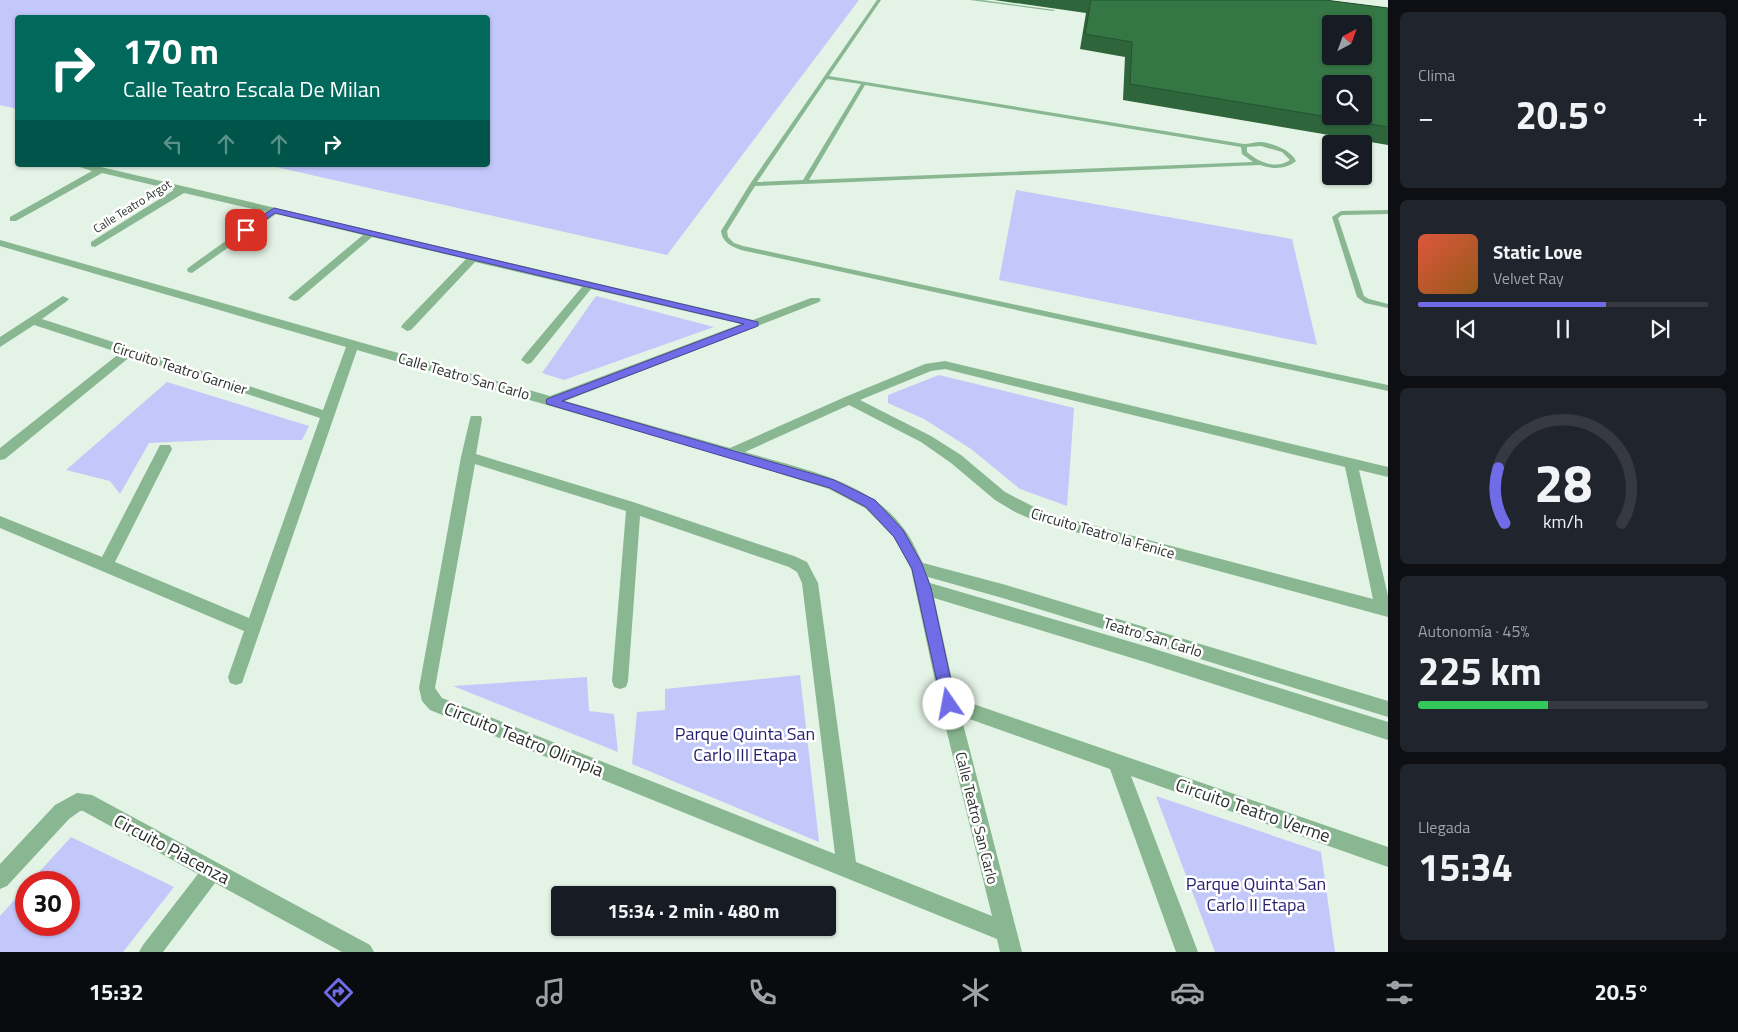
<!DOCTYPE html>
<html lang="es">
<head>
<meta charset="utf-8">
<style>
	body { margin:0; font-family:"Titillium Web",sans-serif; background:#20242c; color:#f1f3f6; height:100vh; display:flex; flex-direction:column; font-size:19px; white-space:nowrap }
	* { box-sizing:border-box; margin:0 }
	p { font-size:16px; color:#9ea1a6 }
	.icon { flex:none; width:28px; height:28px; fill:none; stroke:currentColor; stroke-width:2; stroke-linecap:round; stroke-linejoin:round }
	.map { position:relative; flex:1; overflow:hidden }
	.panel { display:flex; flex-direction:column; gap:12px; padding:12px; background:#0d0f14; width:350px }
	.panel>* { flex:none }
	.top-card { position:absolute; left:15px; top:15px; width:475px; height:152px; border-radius:5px; box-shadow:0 1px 4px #0004; background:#00695c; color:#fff; overflow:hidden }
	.needle { width:32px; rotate:41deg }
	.tools { position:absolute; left:1322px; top:15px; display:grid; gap:10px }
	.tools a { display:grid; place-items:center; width:50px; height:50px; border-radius:5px; background:#171b24; box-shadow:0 1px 4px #0004; font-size:25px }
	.speed { position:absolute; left:15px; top:871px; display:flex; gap:10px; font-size:25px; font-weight:700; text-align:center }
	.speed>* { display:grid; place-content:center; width:65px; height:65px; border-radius:50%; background:#171b24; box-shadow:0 1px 4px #0004; line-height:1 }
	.speed .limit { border:8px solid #d22; background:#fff; color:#111 }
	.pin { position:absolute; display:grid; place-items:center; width:42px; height:42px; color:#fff; margin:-21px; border-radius:10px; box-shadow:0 2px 8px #0006 }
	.me { position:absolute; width:55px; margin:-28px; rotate:348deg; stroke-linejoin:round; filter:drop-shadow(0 0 4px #0008) }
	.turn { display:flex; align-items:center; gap:18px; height:105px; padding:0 25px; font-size:22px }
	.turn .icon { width:65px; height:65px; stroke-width:2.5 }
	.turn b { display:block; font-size:35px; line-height:42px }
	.lanes { display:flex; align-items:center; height:48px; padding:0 25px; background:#0003; justify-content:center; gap:25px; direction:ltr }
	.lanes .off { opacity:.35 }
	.big { font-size:38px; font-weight:700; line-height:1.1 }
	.panel .tile { flex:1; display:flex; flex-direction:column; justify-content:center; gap:8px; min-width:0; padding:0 18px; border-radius:8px; background:#20242c }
	.panel .dial { align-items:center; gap:0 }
	.dial svg { height:130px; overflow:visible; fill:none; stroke:#363941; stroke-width:7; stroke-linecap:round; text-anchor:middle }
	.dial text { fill:#f1f3f6; stroke:none }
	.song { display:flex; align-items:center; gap:15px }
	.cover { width:60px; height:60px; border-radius:8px; background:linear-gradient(135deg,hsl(10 70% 55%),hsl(30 70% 35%)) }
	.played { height:5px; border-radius:2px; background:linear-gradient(90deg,#706ce7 65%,#363941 65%) }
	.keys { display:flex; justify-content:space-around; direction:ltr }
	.heat { display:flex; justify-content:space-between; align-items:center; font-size:28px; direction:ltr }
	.charge { height:8px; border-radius:4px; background:linear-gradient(90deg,#34c759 45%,#363941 0) }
	.trip { position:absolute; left:551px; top:886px; width:285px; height:50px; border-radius:5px; background:#171b24; box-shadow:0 1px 4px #0004; font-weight:700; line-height:50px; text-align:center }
	.tab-bar { display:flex; height:80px; justify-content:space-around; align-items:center; background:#090b0e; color:#9ea1a6 }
	.tab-bar .icon { width:35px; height:35px }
	.tab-bar .current { color:#706ce7 }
	.tab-bar b { font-size:22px; color:#f1f3f6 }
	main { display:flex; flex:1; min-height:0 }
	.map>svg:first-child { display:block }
	.green { fill:#c3c8fa }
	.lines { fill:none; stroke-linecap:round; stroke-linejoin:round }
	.service { fill:#89b791; fill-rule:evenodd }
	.minor { fill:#89b791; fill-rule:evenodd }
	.wall { fill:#2e653b }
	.building { fill:#357645; stroke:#255330; fill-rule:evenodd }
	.route { fill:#706ce7; stroke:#494696 }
	.labels { text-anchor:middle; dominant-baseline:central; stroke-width:5; stroke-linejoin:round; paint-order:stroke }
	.far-street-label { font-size:12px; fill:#2b312c; stroke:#fff }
	.street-label { font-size:15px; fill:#2b312c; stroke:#fff }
	.near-park-label { font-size:18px; fill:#281e6e; stroke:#fff }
	.near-street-label { font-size:18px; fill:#2b312c; stroke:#fff }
</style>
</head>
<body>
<main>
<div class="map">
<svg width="1388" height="952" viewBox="0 0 1388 952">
	<rect width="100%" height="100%" fill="#e3f3e5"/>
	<path class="green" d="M 0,0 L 859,0 L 667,255 L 267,165 L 488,165 L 488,18 L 18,18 L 17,109 L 0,105 Z
		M 1016,190 L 1292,239 L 1317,345 L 999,280 Z
		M 596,296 L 714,327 L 564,380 L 542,373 Z
		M 939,375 L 1074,408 L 1067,506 L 1020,489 L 971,449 L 924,419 L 888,403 L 888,395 Z
		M 167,382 L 309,426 L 302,440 L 213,440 L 149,443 L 120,494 L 110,481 L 66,470 Z
		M 800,675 L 819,842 L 632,764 L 637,712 L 665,710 L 665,689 Z
		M 587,677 L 589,711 L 614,714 L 618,752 L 453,686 Z
		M 1156,796 L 1321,852 L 1335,952 L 1215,952 Z
		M 71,837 L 174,887 L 123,952 L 0,952 L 0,916 L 26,887 L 26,925 L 69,925 L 69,882 L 30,882 Z"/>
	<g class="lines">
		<path class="service" d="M 877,0 L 881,0 L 829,76 L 1244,144 C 1249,144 1255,142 1261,142 C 1272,143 1291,150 1296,161 C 1285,170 1273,169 1260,165 L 755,186 L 727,231 L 728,237 L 734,243 L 743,246 L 1388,385 L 1388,391 L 741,250 C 731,246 722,242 721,231 L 750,184 ZM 827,79 L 861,84 L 803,180 L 757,182 ZM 865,85 L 1241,147 L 1242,154 L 1253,162 L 809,180 ZM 1261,146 L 1282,152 L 1290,160 C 1276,170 1258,162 1247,152 L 1247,147 Z
			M 970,0 L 982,0 L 1055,10 L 1053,11 Z
			M 1388,210 L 1388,214 L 1342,215 L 1338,218 L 1364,296 L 1369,299 L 1388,304 L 1388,308 L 1365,303 L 1357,297 L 1332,217 L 1341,211 Z"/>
		<path class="minor" d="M 74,165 L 101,167 L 753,320 L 811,298 L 819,298 L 821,300 L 819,302 L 565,401 L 730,448 L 845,397 L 925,364 L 945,361 L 1388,467 L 1388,477 L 1359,470 L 1388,596 L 1388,617 L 1038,522 L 1015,512 L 995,500 L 951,463 L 921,442 L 849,405 L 745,452 C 800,469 868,479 904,529 C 912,539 917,552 923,563 L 1006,585 L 1388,701 L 1388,717 L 1006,599 L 928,577 L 930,583 L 1145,646 L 1388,722 L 1388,740 L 1145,662 L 934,598 L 956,698 L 1388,847 L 1388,867 L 1131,776 L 1198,952 L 1176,952 L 1110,769 L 961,716 L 1022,952 L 1000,952 L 997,939 L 430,710 L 422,701 L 419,688 L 461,457 L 470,419 L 471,416 L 481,416 L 482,419 L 476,454 L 633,502 L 794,556 L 807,562 L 818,583 L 856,862 L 992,916 L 940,704 L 911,569 L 894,537 L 865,508 L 829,489 L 730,458 L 357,350 L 244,677 L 242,683 L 236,685 L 230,683 L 228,677 L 244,631 L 0,528 L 0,516 L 102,557 L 160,445 L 170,445 L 172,449 L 115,562 L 249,618 L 320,418 L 131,356 L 5,459 L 0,460 L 0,448 L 120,353 L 34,325 L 0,347 L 0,337 L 63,296 L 69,299 L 67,301 L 42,319 L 323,410 L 346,347 L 0,246 L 0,240 L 550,396 L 741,324 L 591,289 L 531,363 L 527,364 L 521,360 L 523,357 L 582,287 L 475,262 L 411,330 L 407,331 L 401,327 L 403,324 L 466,259 L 372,237 L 298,300 L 294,301 L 288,298 L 290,296 L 363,235 L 276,214 L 192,273 L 188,272 L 187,270 L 188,268 L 266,212 L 184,193 L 95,247 L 91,246 L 91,242 L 174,190 L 102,173 L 16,221 L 10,221 L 10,217 L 92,171 ZM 945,369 L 1345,467 L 1373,599 L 1046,513 L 1005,492 L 961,455 L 931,436 L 860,400 L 931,371 ZM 475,464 L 626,511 L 612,681 L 614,687 L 620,689 L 626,687 L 628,681 L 640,516 L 789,567 L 797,572 L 802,583 L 835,854 L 442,698 L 435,688 Z
			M 77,793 L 92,795 L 370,945 L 374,952 L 342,952 L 215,883 L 163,952 L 139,952 L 143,945 L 198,874 L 83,811 L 80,811 L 69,819 L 7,886 L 0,889 L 0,864 L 55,805 Z"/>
	</g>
	<path class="wall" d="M 994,0 L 1325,0 L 1388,8 L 1388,145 L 1123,100 L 1125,57 L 1080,49 L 1086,13 Z"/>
	<path class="building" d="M 1091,0 L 1325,0 L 1388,8 L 1388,127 L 1130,84 L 1132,42 L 1085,34 ZM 1331,24 L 1364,24 L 1364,56 L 1331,56 ZM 1331,84 L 1364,84 L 1364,116 L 1331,116 Z"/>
	<path class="route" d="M 274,208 L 758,322 L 758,326 L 562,401 L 834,480 L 875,500 L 903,530 L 922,564 L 931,588 L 956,704 L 954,709 L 949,711 L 944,709 L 942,704 L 912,569 L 894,537 L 866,507 L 830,488 L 547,404 L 546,401 L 547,399 L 744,324 L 275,213 L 249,232 L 243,232 L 243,228 Z"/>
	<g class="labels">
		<g class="far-street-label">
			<text transform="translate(132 206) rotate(-32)">Calle Teatro Argot</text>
		</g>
		<g class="street-label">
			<text transform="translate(180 368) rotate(18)">Circuito Teatro Garnier</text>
			<text transform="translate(464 376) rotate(16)">Calle Teatro San Carlo</text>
			<text transform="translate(1103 533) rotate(16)">Circuito Teatro la Fenice</text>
			<text transform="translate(1153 637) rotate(17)">Teatro San Carlo</text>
			<text transform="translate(977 818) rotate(76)">Calle Teatro San Carlo</text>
		</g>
		<g class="near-park-label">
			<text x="745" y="733">Parque Quinta San<tspan x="745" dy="21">Carlo III Etapa</tspan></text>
			<text x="1256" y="883">Parque Quinta San<tspan x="1256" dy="21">Carlo II Etapa</tspan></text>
		</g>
		<g class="near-street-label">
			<text transform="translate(524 739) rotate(22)">Circuito Teatro Olimpia</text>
			<text transform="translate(1253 810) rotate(19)">Circuito Teatro Verme</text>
			<text transform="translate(172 849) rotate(28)">Circuito Piacenza</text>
		</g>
	</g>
</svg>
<div class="tools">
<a><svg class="needle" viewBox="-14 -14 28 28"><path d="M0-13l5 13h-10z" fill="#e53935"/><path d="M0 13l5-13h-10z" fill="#9ea1a6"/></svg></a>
<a><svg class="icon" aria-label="search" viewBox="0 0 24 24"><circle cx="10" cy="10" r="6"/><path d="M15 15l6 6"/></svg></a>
<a><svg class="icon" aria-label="layers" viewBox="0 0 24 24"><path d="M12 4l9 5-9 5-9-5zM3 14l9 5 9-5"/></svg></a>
</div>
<div class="speed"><div class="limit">30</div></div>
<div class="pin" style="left:246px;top:230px;background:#d93025"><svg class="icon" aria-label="arrive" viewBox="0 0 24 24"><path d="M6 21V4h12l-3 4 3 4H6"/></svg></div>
<svg class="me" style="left:949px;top:704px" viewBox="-20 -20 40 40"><circle r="19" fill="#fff"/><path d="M0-13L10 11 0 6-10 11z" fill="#706ce7"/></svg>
<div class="trip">15:34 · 2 min · 480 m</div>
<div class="top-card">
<div class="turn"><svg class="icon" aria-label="right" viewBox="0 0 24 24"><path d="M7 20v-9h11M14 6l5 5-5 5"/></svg><div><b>170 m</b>Calle Teatro Escala De Milan</div></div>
<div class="lanes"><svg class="icon off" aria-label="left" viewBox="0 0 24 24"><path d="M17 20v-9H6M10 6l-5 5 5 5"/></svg><svg class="icon off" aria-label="ahead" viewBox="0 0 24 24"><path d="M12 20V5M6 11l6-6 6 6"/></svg><svg class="icon off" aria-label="ahead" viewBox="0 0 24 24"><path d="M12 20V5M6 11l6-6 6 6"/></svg><svg class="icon" aria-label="right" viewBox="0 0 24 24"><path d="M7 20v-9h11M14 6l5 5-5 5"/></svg></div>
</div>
</div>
<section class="panel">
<div class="tile"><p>Clima</p>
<div class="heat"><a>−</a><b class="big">20.5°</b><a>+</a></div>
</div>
<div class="tile">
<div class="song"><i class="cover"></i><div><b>Static Love</b><p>Velvet Ray</p></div></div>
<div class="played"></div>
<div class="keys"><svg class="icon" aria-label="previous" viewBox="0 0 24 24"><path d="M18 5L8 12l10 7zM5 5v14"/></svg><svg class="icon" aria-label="pause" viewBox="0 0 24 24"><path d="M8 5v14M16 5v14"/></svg><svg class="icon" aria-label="next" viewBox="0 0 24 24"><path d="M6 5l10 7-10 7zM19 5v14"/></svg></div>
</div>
<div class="tile dial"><svg viewBox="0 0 100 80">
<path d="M14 69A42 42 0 1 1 86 69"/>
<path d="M14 69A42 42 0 0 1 10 35" stroke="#706ce7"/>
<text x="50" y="56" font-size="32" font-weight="700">28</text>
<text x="50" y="72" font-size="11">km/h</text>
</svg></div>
<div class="tile"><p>Autonomía · 45%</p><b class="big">225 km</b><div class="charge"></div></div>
<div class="tile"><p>Llegada</p><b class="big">15:34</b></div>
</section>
</main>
<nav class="tab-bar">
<b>15:32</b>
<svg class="icon current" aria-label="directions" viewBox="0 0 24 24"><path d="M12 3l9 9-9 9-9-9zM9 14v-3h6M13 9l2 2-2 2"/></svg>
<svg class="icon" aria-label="music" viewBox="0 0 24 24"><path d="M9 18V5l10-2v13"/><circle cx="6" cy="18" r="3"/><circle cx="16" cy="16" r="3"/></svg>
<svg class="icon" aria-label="phone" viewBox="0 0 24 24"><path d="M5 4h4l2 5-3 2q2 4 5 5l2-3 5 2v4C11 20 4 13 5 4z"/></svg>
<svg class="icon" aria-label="climate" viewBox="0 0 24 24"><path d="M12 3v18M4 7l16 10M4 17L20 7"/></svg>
<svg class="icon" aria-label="car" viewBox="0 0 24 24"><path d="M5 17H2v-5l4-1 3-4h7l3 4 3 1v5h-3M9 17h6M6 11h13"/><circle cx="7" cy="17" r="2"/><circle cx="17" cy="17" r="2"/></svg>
<svg class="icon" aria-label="filters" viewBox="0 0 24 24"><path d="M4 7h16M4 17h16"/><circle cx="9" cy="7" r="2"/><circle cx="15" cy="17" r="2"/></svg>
<b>20.5°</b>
</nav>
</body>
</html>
